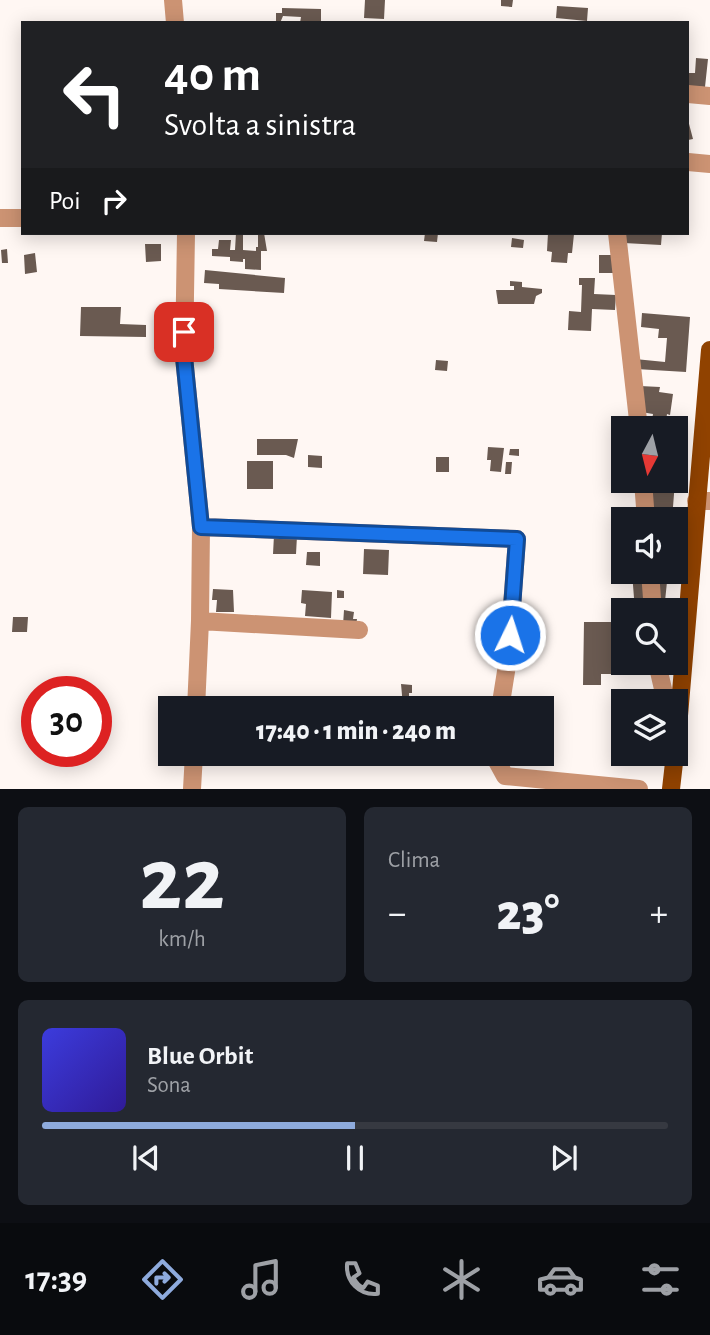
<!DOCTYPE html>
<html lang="it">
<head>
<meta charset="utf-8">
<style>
	body { margin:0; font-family:"Alegreya Sans",sans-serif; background:#242831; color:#f1f3f6; height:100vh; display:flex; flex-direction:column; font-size:26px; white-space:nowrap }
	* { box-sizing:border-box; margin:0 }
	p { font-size:23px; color:#9ea1a6 }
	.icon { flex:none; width:38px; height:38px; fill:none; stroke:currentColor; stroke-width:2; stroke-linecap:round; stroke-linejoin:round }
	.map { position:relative; height:789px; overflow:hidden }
	.details { display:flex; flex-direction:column; gap:18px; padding:18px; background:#0d0f14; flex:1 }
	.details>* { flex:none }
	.top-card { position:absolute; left:21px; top:21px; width:668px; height:214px; border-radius:0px; box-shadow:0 4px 18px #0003; background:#202124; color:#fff; overflow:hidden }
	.needle { width:46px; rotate:187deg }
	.buttons { position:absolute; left:611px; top:416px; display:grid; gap:14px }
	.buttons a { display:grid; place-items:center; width:77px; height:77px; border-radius:0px; background:#171b24; box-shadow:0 4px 18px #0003; font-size:35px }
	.speed { position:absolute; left:21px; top:676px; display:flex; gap:14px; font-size:35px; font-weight:700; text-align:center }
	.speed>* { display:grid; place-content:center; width:91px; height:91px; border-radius:50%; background:#171b24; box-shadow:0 4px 18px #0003; line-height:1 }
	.speed .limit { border:10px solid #d22; background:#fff; color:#111 }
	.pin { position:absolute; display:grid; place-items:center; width:60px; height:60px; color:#fff; margin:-30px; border-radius:14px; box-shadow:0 4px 10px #0006 }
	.me { position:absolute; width:77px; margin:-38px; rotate:4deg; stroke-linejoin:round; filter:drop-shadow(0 0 5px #0008) }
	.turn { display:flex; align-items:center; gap:24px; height:147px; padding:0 28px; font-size:32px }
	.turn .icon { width:91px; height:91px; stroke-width:2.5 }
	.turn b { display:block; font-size:49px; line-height:60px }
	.then { display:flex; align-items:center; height:66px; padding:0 28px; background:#0003; gap:14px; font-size:26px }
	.big { font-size:52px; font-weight:800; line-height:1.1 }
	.details .card { flex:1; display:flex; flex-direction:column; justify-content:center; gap:10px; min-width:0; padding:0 24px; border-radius:10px; background:#242831 }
	.details .dial { align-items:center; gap:0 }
	.dial b { font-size:91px; line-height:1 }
	.song { display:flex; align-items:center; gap:21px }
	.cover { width:84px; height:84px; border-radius:10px; background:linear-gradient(135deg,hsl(240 70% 55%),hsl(250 70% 35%)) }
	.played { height:7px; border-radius:4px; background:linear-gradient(90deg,#8eabdd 50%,#363941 50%) }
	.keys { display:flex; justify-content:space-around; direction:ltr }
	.heat { display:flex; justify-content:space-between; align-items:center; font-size:38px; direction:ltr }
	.details .tiles { flex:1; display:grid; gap:18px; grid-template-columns:1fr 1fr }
	.card:last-child { grid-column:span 2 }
	.trip { position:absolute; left:158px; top:696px; width:396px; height:70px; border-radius:0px; background:#171b24; box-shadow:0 4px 18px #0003; font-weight:800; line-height:70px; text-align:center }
	.tab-bar { display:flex; height:112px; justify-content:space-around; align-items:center; background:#090b0e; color:#9ea1a6 }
	.tab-bar .icon { width:49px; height:49px }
	.tab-bar .selected { color:#8eabdd }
	.tab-bar b { font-size:32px; color:#f1f3f6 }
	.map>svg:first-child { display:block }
	.building { fill:#6a5a51 }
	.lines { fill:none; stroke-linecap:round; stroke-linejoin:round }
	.minor { stroke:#cc9373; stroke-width:18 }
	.major { stroke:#904200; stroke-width:18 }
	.route-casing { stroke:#114b97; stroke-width:18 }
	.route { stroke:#1a73e8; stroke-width:12 }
</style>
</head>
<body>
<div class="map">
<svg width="710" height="789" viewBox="0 0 710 789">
	<rect width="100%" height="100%" fill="#fff7f3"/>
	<path class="building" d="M 365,0 L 385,0 L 384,19 L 364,18 Z
		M 501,0 L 513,0 L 512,7 L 501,6 Z
		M 557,6 L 588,8 L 587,21 L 556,18 Z
		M 282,8 L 321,9 L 321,23 L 300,23 L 301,17 L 283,16 L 280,23 L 276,23 L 276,13 L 282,13 Z
		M 696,58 L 708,59 L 705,87 L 688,86 L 688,73 L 695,73 Z
		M 688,120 L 693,139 L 688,140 Z
		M 236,233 L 243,233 L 243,250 L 256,251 L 256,247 L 258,247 L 258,233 L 264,233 L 267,251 L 261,251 L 261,270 L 245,269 L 245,259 L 243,259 L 243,262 L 230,261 L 230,257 L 212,256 L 212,249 L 218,249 L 219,240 L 231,240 L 230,250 L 235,250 Z
		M 425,233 L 438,233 L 437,242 L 424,241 Z
		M 548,233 L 574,234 L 572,253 L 568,253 L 567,263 L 551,262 L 552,252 L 547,251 Z
		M 625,233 L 662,233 L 661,245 L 624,243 Z
		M 512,238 L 524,240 L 523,248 L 511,247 Z
		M 145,244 L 161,244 L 161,261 L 146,262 Z
		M 7,249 L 8,263 L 2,263 L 1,250 Z
		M 35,253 L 37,272 L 25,274 L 24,255 Z
		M 599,255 L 614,255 L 615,273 L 599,273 Z
		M 205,270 L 285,278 L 284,293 L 219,289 L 219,284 L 204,283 Z
		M 579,278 L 595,278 L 594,294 L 616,295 L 615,310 L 592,309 L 591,331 L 568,330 L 569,311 L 581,312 L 582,285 L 579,285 Z
		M 510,281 L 522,282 L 522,287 L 542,289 L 542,293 L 536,296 L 534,304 L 498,304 L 496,290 L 514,290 L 514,286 L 510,286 Z
		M 81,307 L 121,307 L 120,324 L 146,325 L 146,337 L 80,336 Z
		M 642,313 L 690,317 L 686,372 L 636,369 L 635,359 L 665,362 L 667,338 L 658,338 L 659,329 L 641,327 Z
		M 436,360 L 448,361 L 447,371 L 435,370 Z
		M 640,386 L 660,387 L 659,392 L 673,394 L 670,415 L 667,414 L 665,428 L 651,427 L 653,414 L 641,412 Z
		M 257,439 L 298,439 L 294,458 L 286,455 L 257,455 Z
		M 488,447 L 504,448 L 501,472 L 490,471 L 491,460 L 487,460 Z
		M 510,449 L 519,449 L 519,456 L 509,455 Z
		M 308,455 L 322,456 L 322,468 L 308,467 Z
		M 436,457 L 449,457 L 449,472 L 436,472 Z
		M 247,461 L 273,461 L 273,489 L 247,489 Z
		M 506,462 L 512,462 L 511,474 L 505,474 Z
		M 648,481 L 675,481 L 672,520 L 651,520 Z
		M 274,535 L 297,536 L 296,554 L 273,554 Z
		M 364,549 L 389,550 L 388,575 L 363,574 Z
		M 307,552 L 320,552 L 320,566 L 306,565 Z
		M 632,572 L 646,572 L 649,610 L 635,611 Z
		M 656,572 L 668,572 L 664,611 L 659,611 Z
		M 213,589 L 233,590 L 234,612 L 216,612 L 217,600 L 212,600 Z
		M 302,590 L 332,592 L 331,618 L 305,616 L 306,604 L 301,603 Z
		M 337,590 L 344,591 L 344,598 L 337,598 Z
		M 344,610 L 354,612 L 353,619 L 357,619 L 356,626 L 343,625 Z
		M 13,617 L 28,617 L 27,632 L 12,632 Z
		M 584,622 L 623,622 L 623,663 L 626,663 L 626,674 L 601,674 L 601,685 L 583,685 Z
		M 401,684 L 412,685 L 412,693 L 409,693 L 409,706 L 403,706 Z"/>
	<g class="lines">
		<path class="minor" d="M 173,0 L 175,23
			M 688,94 L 710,96
			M 688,162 L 710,164
			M 0,218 L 23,218
			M 186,233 L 184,357 L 201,527 L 200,621 L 196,709
			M 617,233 L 639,429
			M 643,481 L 646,520
			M 696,501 L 710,501
			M 201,527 L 517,539 L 508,659 L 500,709
			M 650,572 L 653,611
			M 200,621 L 359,630
			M 657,663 L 666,702
			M 493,754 L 505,776 L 639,789
			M 192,789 L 194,754"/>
		<path class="major" d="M 676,751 L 710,350
			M 671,789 L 675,754"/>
	</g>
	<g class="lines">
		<g class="route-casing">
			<path id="route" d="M 184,332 L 184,357 L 201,527 L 517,539 L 510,635"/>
		</g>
		<use href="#route" class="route"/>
	</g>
</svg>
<div class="buttons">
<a><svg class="needle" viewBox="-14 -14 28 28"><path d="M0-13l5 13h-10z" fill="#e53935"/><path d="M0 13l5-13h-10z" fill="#9ea1a6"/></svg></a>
<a><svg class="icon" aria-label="sound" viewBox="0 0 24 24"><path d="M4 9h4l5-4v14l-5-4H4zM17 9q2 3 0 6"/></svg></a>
<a><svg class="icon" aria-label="search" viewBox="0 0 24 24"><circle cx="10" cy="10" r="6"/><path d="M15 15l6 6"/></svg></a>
<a><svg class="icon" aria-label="layers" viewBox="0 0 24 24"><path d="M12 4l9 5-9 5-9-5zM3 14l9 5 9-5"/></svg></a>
</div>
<div class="speed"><div class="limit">30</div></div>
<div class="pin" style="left:184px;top:332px;background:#d93025"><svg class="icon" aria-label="arrive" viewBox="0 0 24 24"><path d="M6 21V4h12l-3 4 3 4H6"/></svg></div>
<svg class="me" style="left:510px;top:635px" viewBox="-20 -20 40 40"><circle r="17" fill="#1a73e8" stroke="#fff" stroke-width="3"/><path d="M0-11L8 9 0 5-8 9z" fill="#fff"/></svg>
<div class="trip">17:40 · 1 min · 240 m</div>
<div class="top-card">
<div class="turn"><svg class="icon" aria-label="left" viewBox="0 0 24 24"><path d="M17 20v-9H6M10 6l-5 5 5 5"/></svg><div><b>40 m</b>Svolta a sinistra</div></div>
<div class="then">Poi<svg class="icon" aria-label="right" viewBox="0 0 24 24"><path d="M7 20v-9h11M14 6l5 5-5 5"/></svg></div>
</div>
</div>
<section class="details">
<div class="tiles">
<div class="card dial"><b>22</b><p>km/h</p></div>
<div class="card"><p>Clima</p>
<div class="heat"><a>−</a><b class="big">23°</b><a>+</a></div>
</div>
<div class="card">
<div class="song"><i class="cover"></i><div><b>Blue Orbit</b><p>Sona</p></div></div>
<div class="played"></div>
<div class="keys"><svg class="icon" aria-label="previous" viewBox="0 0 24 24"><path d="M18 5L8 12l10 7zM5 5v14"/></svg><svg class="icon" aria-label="pause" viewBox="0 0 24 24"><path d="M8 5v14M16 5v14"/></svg><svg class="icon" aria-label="next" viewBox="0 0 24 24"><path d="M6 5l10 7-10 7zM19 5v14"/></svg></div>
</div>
</div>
</section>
<nav class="tab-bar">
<b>17:39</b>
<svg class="icon selected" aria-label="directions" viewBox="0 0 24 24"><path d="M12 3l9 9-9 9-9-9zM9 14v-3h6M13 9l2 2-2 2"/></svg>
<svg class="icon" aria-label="music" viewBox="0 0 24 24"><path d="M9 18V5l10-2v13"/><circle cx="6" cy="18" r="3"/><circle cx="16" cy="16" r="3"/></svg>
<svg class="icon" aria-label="phone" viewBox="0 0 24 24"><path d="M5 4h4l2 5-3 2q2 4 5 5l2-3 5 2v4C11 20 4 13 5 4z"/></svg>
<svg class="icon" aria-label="climate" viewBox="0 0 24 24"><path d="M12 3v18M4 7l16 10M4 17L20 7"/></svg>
<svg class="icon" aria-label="car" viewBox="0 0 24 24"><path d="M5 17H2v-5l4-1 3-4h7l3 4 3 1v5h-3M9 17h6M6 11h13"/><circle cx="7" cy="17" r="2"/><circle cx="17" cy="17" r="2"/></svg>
<svg class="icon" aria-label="filters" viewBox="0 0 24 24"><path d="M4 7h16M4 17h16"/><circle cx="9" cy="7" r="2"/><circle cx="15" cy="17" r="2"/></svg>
</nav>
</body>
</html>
